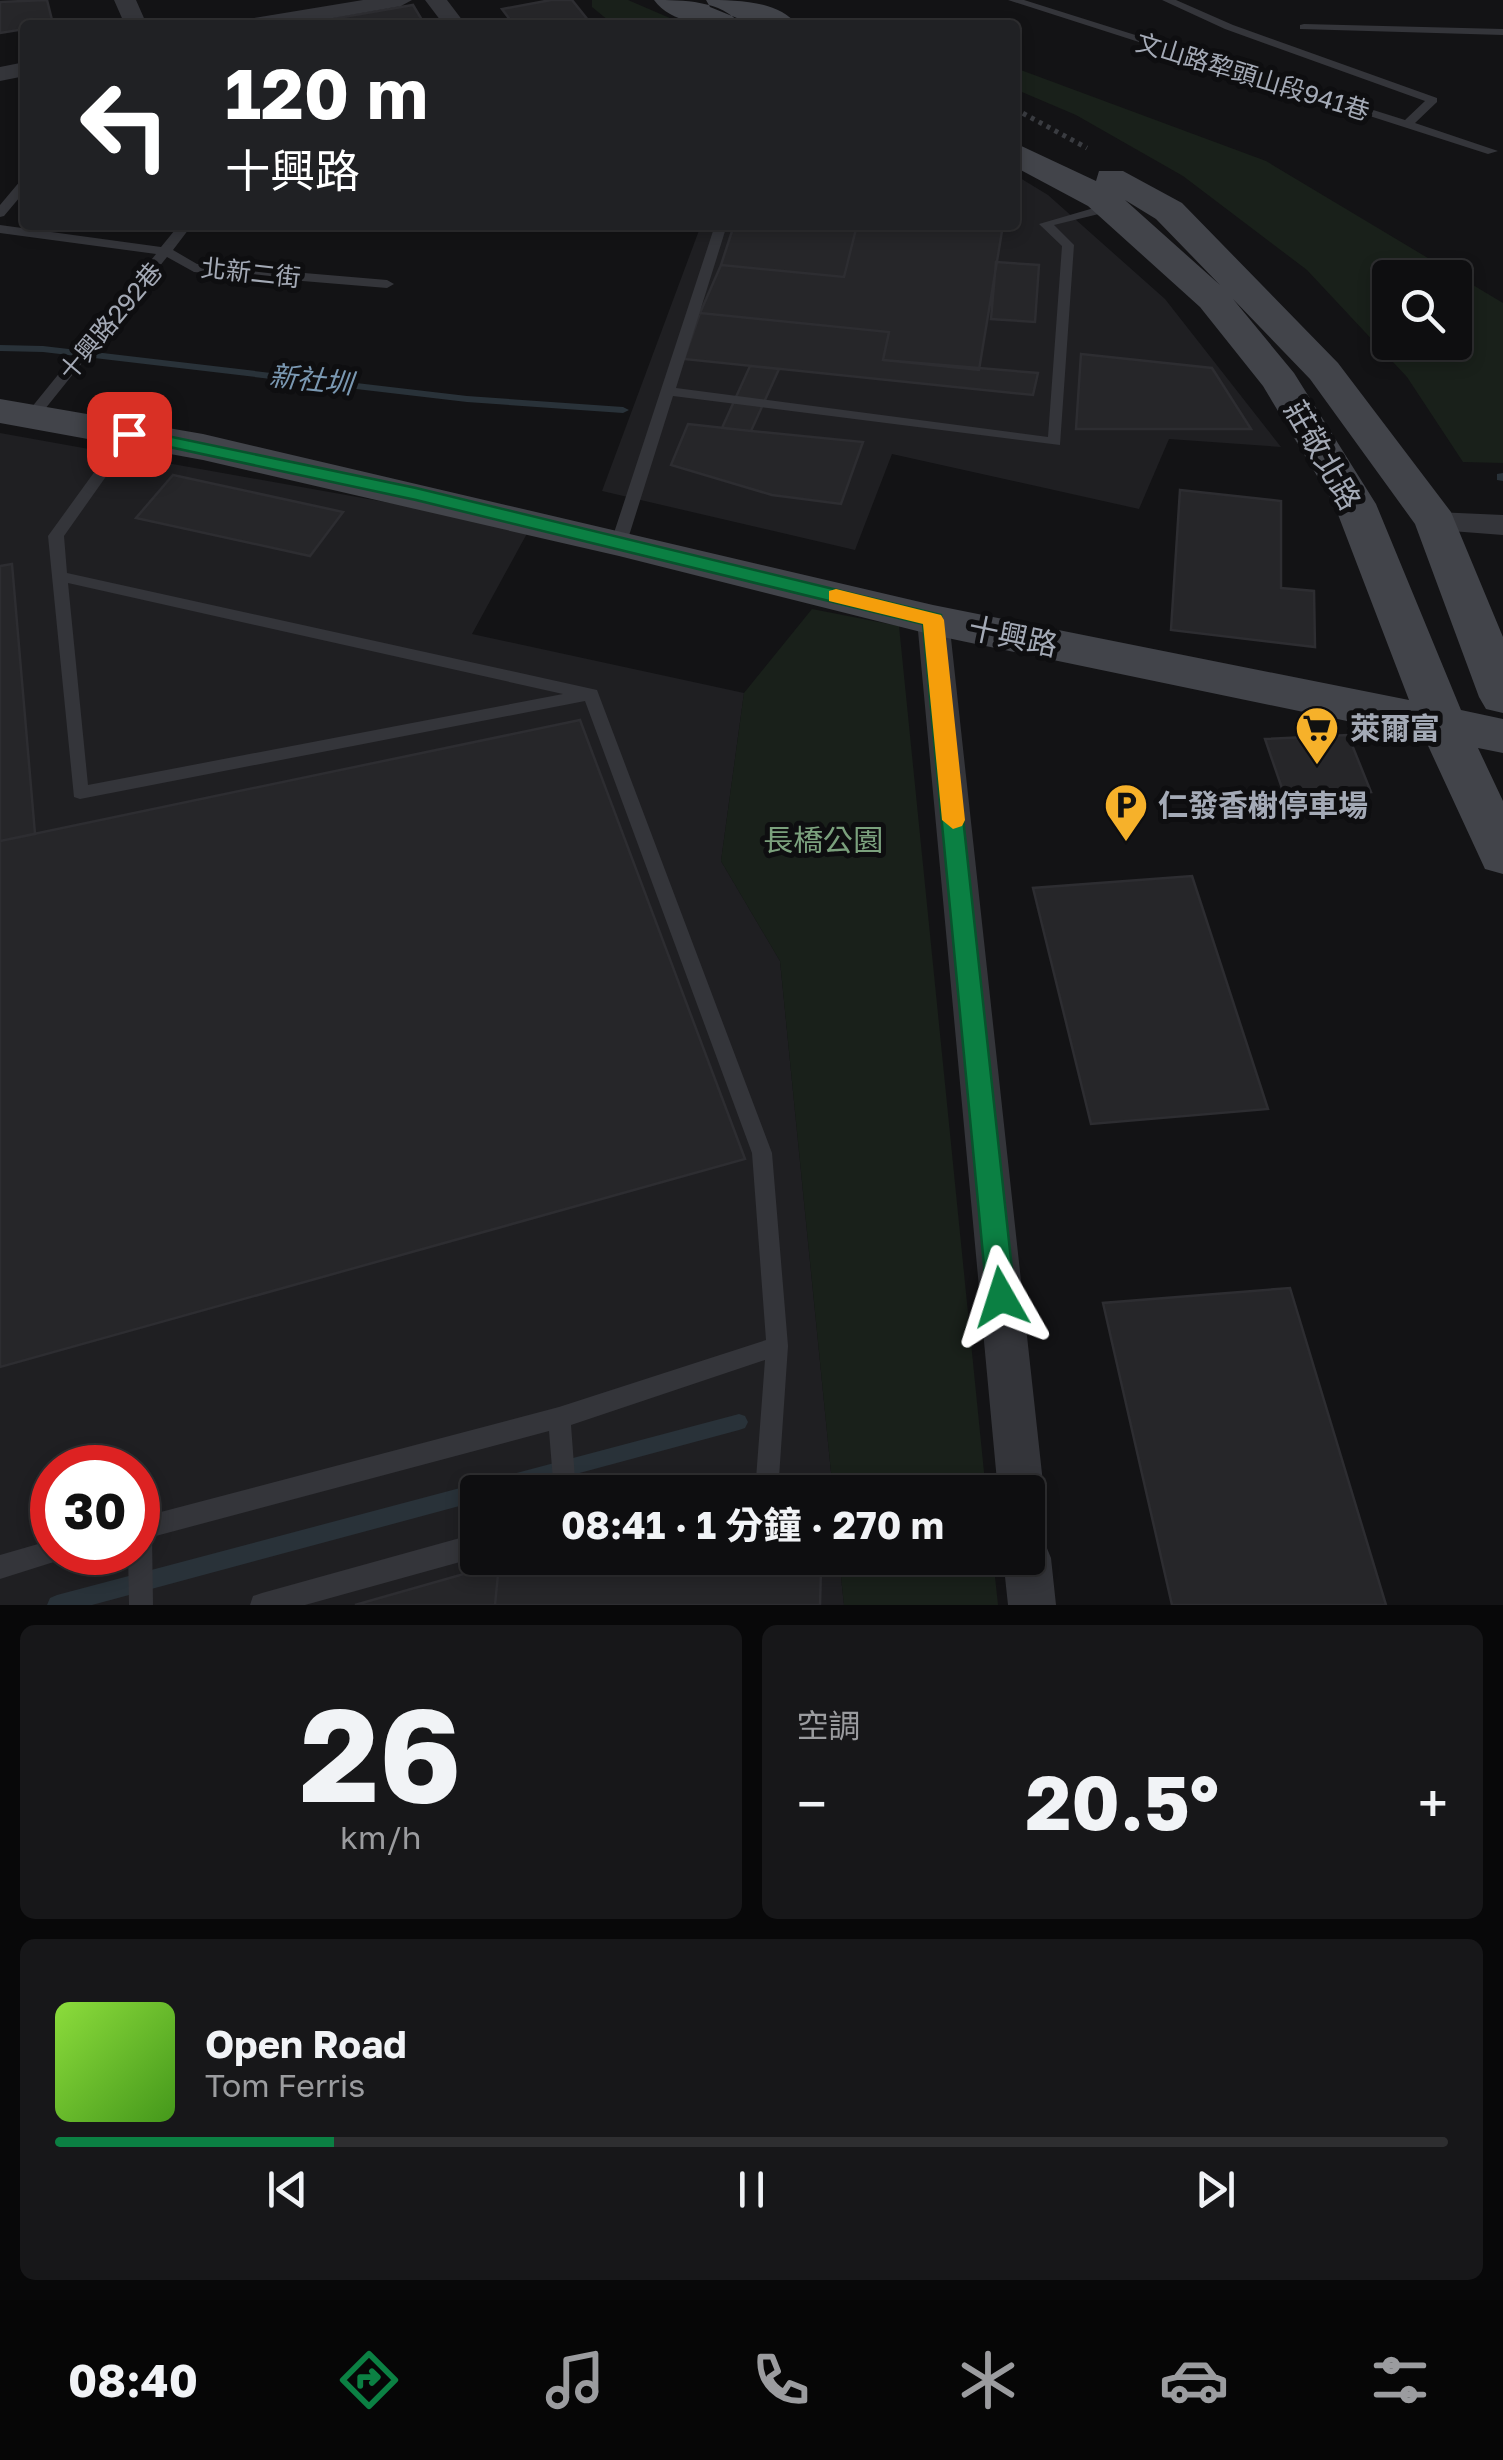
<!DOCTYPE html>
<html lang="zh-TW">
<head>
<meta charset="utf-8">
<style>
	body { margin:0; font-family:"Golos Text","Noto Sans TC",sans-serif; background:#171719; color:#f1f3f6; height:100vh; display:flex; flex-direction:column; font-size:38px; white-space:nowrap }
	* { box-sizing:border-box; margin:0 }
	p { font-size:32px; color:#9b9c9f }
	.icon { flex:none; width:55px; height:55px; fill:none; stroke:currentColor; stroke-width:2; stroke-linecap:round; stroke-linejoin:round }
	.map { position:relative; height:1605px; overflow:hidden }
	.panel { display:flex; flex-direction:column; gap:20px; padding:20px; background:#080809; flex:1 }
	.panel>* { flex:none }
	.top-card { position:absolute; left:20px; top:20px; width:1000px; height:210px; border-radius:10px; box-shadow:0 5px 15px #0003,0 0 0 2px #2e2e30; background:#202124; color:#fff; overflow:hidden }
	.tools { position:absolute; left:1372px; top:260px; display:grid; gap:20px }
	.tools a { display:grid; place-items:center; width:100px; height:100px; border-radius:10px; background:#0e0e10; box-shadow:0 5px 15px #0003,0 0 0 2px #2e2e30; font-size:50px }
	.speed { position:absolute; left:30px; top:1445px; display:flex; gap:20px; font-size:50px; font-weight:700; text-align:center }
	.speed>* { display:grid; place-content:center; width:130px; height:130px; border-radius:50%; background:#0e0e10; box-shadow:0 5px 15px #0003,0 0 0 2px #2e2e30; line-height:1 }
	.speed .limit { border:15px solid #d22; background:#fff; color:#111 }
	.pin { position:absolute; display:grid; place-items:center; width:85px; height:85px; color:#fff; margin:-42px; border-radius:20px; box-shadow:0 5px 15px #0006 }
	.me { position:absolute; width:110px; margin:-55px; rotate:354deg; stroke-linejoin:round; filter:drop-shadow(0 0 8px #0008) }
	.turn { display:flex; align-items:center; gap:35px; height:210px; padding:0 40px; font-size:45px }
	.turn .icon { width:130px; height:130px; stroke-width:2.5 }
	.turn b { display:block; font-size:70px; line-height:85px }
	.big { font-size:75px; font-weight:700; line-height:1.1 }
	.panel .tile { flex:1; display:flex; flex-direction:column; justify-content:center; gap:15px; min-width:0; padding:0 35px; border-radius:15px; background:#171719 }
	.panel .dial { align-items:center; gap:0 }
	.dial b { font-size:130px; line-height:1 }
	.song { display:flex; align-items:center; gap:30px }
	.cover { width:120px; height:120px; border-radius:15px; background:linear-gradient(135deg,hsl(90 70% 55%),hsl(100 70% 35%)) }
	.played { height:10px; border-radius:5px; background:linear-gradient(90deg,#0b8043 20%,#2e2e30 20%) }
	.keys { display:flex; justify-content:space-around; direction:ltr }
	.heat { display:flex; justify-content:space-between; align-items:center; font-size:55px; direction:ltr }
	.panel .tiles { flex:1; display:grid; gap:20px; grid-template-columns:1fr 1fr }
	.tile:last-child { grid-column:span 2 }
	.trip { position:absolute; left:460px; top:1475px; width:585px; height:100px; border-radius:10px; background:#0e0e10; box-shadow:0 5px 15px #0003,0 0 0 2px #2e2e30; font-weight:700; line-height:100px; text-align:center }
	.dock { display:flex; height:160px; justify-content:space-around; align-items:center; background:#060606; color:#9b9c9f }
	.dock .icon { width:70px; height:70px }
	.dock .selected { color:#0b8043 }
	.dock b { font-size:45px; color:#f1f3f6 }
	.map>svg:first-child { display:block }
	.built { fill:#1f1f22; fill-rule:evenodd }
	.green { fill:#19201a; fill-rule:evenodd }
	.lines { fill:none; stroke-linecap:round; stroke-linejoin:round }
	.stream { fill:#293239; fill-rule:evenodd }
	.building { fill:#262629; stroke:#2d2d31; stroke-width:2.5 }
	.path { stroke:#3a3c41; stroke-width:5; stroke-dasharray:4 5; stroke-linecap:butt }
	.lane { fill:#34353a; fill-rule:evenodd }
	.street { fill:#34353a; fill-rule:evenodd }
	.secondary { fill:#42444a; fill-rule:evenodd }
	.route { fill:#0b8043; stroke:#07532c; stroke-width:2.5 }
	.slow { fill:#f59e0b }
	.labels { text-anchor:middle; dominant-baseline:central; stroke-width:10; stroke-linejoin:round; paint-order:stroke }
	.far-street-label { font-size:25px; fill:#a4aab6; stroke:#0e0e10 }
	.far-water-label { font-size:28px; font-style:italic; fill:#7a98b2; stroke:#0e0e10 }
	.street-label { font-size:30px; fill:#a4aab6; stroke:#0e0e10 }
	.poi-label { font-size:30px; font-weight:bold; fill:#a4aab6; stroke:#0e0e10; text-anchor:start }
	.park-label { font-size:30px; fill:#7ba17d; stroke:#0e0e10 }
</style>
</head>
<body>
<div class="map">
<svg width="1503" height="1605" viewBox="0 0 1503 1605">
	<rect width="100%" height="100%" fill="#131315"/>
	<path class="built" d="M 1015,175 L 1048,195 L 1165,299 L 1281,447 L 1169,439 L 1139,509 L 892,454 L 855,550 L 602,491 L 701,225 L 1015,225 Z
		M 0,433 L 530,528 L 472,634 L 744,693 L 721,861 L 780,961 L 833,1492 L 478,1492 L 478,1558 L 839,1558 L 844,1605 L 0,1605 ZM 52,1468 L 138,1468 L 138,1552 L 52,1552 Z"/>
	<path class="green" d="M 592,0 L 628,0 L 686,25 L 614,25 L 592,7 Z
		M 1015,68 L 1266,161 L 1503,303 L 1503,463 L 1463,462 L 1407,377 L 1307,270 L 1183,176 L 1076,115 L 1015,89 ZM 1390,278 L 1455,278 L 1455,342 L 1390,342 Z
		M 812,609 L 899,626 L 986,1492 L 833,1492 L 780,961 L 721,861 L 744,693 Z
		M 839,1558 L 993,1558 L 998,1605 L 844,1605 Z"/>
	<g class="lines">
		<path class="stream" d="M 0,345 L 43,346 L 467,396 L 623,407 L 629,410 L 623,413 L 467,402 L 43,352 L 0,351 Z
			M 1503,473 L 1503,481 L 1497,480 L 1497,474 Z
			M 739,1414 L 745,1416 L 748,1422 L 745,1428 L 739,1430 L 509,1492 L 478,1492 L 478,1501 L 92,1605 L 47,1605 L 50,1598 L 57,1595 Z"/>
	</g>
	<path class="building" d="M 47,0 L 53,24 L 25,25 L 25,29 L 0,33 L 0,2 Z
		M 551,0 L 572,0 L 592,25 L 514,25 L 502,9 Z
		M 413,5 L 425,25 L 297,25 Z
		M 734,225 L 857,225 L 844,277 L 721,265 Z
		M 857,225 L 1003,225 L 979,370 L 883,360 L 889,332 L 700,313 L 721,265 L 844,277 Z
		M 996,262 L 1039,265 L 1035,322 L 991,319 Z
		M 700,313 L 889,332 L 883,360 L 1038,373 L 1033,395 L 684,359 Z
		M 1081,354 L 1212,368 L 1251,429 L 1076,429 Z
		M 750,366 L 779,369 L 751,431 L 722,428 Z
		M 688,424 L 751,431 L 863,442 L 841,504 L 772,495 L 671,465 Z
		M 173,475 L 343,512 L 310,556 L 136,518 Z
		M 1180,490 L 1281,501 L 1281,588 L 1314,591 L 1315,647 L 1171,630 Z
		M 12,564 L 35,834 L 0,841 L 0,566 Z
		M 580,720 L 745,1159 L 0,1367 L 0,841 Z
		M 1348,735 L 1371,792 L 1285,797 L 1265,739 Z
		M 1192,876 L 1268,1109 L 1091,1124 L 1033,888 Z
		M 1290,1288 L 1386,1605 L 1172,1605 L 1103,1303 Z
		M 499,1564 L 821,1568 L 820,1605 L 495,1605 Z
		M 499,1564 L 495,1605 L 355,1605 Z"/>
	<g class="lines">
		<path class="path" d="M 1015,109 L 1087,148"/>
		<path class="lane" d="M 1008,0 L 1024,0 L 1405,120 L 1425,101 L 1225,29 L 1162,0 L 1176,0 L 1233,25 L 1437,98 L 1437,102 L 1415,123 L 1498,151 L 1488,154 Z
			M 1304,24 L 1503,29 L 1503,35 L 1300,29 L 1300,25 Z
			M 25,179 L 25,191 L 4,216 L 0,217 L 0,205 L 21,180 Z
			M 1111,203 L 1115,204 L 1115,210 L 1054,225 L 1074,245 L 1060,445 L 673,396 L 627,542 L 619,547 L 614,545 L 611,542 L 715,225 L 727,225 L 676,388 L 1048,437 L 1062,246 L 1039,224 Z
			M 0,225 L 161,247 L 179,225 L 192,225 L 173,250 L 197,264 L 387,280 L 394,284 L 387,288 L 194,272 L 167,257 L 37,419 L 27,419 L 27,413 L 156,254 L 0,233 Z
			M 129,430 L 136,434 L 64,536 L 67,573 L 597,690 L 772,1153 L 788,1346 L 778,1492 L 755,1492 L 765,1360 L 571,1425 L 576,1492 L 554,1492 L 549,1431 L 152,1537 L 153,1605 L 129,1605 L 128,1552 L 138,1552 L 138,1518 L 559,1407 L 766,1340 L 752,1153 L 585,701 L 80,799 L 74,797 L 48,536 L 124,431 ZM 68,583 L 563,694 L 88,785 Z
			M 478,1533 L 478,1557 L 305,1605 L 250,1605 L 253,1596 L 262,1593 Z
			M 52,1540 L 52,1552 L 64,1552 L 60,1560 L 0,1579 L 0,1555 Z"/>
		<path class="street" d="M 114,0 L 136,0 L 147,25 L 125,25 Z
			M 363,0 L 412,0 L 401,6 L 293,25 L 243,25 L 254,18 Z
			M 425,0 L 447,0 L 466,25 L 444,25 Z
			M 25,62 L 25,76 L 0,81 L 0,67 Z
			M 1436,512 L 1503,515 L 1503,535 L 1425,529 L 1421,522 L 1425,515 Z
			M 933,609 L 944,612 L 949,620 L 1044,1492 L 1037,1508 L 1028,1512 L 1028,1492 L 998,1492 L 917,620 L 922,612 Z
			M 1028,1534 L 1044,1541 L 1051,1558 L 1056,1605 L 1008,1605 L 1003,1558 L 1028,1558 Z"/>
		<path class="secondary" d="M 654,0 C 682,0 722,0 741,25 C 712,25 673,26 654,0 Z
			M 706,0 C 734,0 779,0 797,25 L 754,25 L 710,7 Z
			M 1015,143 L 1096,181 L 1099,171 L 1123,171 L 1182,203 L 1338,363 L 1451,512 L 1503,637 L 1503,713 L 1486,709 L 1479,697 L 1415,524 L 1310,379 L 1233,299 L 1294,373 L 1376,504 L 1461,710 L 1503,719 L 1503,753 L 1478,748 L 1503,801 L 1503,874 L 1485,869 L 1424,737 L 933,635 L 619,556 L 203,460 L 0,423 L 0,399 L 203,434 L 933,605 L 1409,700 L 1334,504 L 1263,386 L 1200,307 L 1088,206 L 1015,167 ZM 1125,200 L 1156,219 L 1220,285 Z"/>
	</g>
	<path class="route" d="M 129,428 L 416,488 L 941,615 L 1015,1297 L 1011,1306 L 1001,1310 L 991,1306 L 987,1297 L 923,624 L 416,500 L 123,437 L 123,430 Z"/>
	<path class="slow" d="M 836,589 L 941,615 L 944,620 L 965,820 L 962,826 L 953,829 L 942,820 L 923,624 L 829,601 L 829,591 Z"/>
	<defs>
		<g id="supermarket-pin" transform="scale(2.25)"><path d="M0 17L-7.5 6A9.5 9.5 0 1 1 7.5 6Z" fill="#f6b12a" stroke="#0e0e10"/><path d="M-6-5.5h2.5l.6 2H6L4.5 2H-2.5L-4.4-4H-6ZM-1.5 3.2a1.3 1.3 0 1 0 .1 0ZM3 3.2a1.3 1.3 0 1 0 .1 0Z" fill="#111"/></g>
		<g id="parking-pin" transform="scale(2.25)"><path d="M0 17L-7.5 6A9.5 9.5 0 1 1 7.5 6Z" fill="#f6b12a" stroke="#0e0e10"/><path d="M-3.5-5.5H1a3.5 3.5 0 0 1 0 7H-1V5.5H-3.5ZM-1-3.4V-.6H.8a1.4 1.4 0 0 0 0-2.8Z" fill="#111"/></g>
	</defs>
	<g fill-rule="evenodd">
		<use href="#supermarket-pin" x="1317" y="728"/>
		<use href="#parking-pin" x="1126" y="805"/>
	</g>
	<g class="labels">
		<g class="far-street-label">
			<text transform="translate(1253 76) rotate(17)">文山路犂頭山段941巷</text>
			<text transform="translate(251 272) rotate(6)">北新二街</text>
			<text transform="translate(110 321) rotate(-50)">十興路292巷</text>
		</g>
		<g class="far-water-label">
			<text transform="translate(311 379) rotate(6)">新社圳</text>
		</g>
		<g class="street-label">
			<text transform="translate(1323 455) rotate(60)">莊敬北路</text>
			<text transform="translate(1013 636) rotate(12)">十興路</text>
		</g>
		<g class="poi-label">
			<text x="1350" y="728">萊爾富</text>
			<text x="1158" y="805">仁發香榭停車場</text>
		</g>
		<g class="park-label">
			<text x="823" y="840">長橋公園</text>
		</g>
	</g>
</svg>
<div class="tools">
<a><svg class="icon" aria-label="search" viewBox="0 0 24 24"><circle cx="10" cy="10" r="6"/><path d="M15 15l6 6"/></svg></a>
</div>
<div class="speed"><div class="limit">30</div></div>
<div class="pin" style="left:129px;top:434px;background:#d93025"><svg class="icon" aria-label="arrive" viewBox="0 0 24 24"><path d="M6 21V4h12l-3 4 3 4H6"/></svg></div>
<svg class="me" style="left:1001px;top:1297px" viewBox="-20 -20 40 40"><path d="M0-17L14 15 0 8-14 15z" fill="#0b8043" stroke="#fff" stroke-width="4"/></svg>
<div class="trip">08:41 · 1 分鐘 · 270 m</div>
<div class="top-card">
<div class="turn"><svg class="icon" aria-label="left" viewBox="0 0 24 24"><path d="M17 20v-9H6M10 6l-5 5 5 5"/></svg><div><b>120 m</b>十興路</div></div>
</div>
</div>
<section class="panel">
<div class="tiles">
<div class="tile dial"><b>26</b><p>km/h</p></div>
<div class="tile"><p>空調</p>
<div class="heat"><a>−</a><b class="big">20.5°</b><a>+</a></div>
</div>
<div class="tile">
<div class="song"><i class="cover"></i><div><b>Open Road</b><p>Tom Ferris</p></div></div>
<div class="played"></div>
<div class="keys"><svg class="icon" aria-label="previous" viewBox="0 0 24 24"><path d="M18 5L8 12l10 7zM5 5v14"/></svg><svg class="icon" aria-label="pause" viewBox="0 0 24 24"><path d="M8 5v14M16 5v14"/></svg><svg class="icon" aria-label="next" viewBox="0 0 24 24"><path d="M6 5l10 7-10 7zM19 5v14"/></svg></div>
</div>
</div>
</section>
<nav class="dock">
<b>08:40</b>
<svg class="icon selected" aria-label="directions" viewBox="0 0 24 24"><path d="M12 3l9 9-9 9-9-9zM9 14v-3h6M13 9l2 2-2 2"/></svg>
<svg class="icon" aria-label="music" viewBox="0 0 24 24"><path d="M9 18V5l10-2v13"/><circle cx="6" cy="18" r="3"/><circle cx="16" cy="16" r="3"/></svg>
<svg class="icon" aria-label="phone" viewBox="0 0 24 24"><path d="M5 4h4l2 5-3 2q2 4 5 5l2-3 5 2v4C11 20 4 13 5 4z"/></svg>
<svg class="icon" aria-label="climate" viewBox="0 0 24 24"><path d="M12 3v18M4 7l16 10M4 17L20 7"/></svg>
<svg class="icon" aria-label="car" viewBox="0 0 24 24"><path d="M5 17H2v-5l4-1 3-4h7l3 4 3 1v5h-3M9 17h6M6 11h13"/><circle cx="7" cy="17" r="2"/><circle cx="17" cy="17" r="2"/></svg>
<svg class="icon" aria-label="filters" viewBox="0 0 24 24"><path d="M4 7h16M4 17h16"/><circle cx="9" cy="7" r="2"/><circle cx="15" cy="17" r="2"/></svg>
</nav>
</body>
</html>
